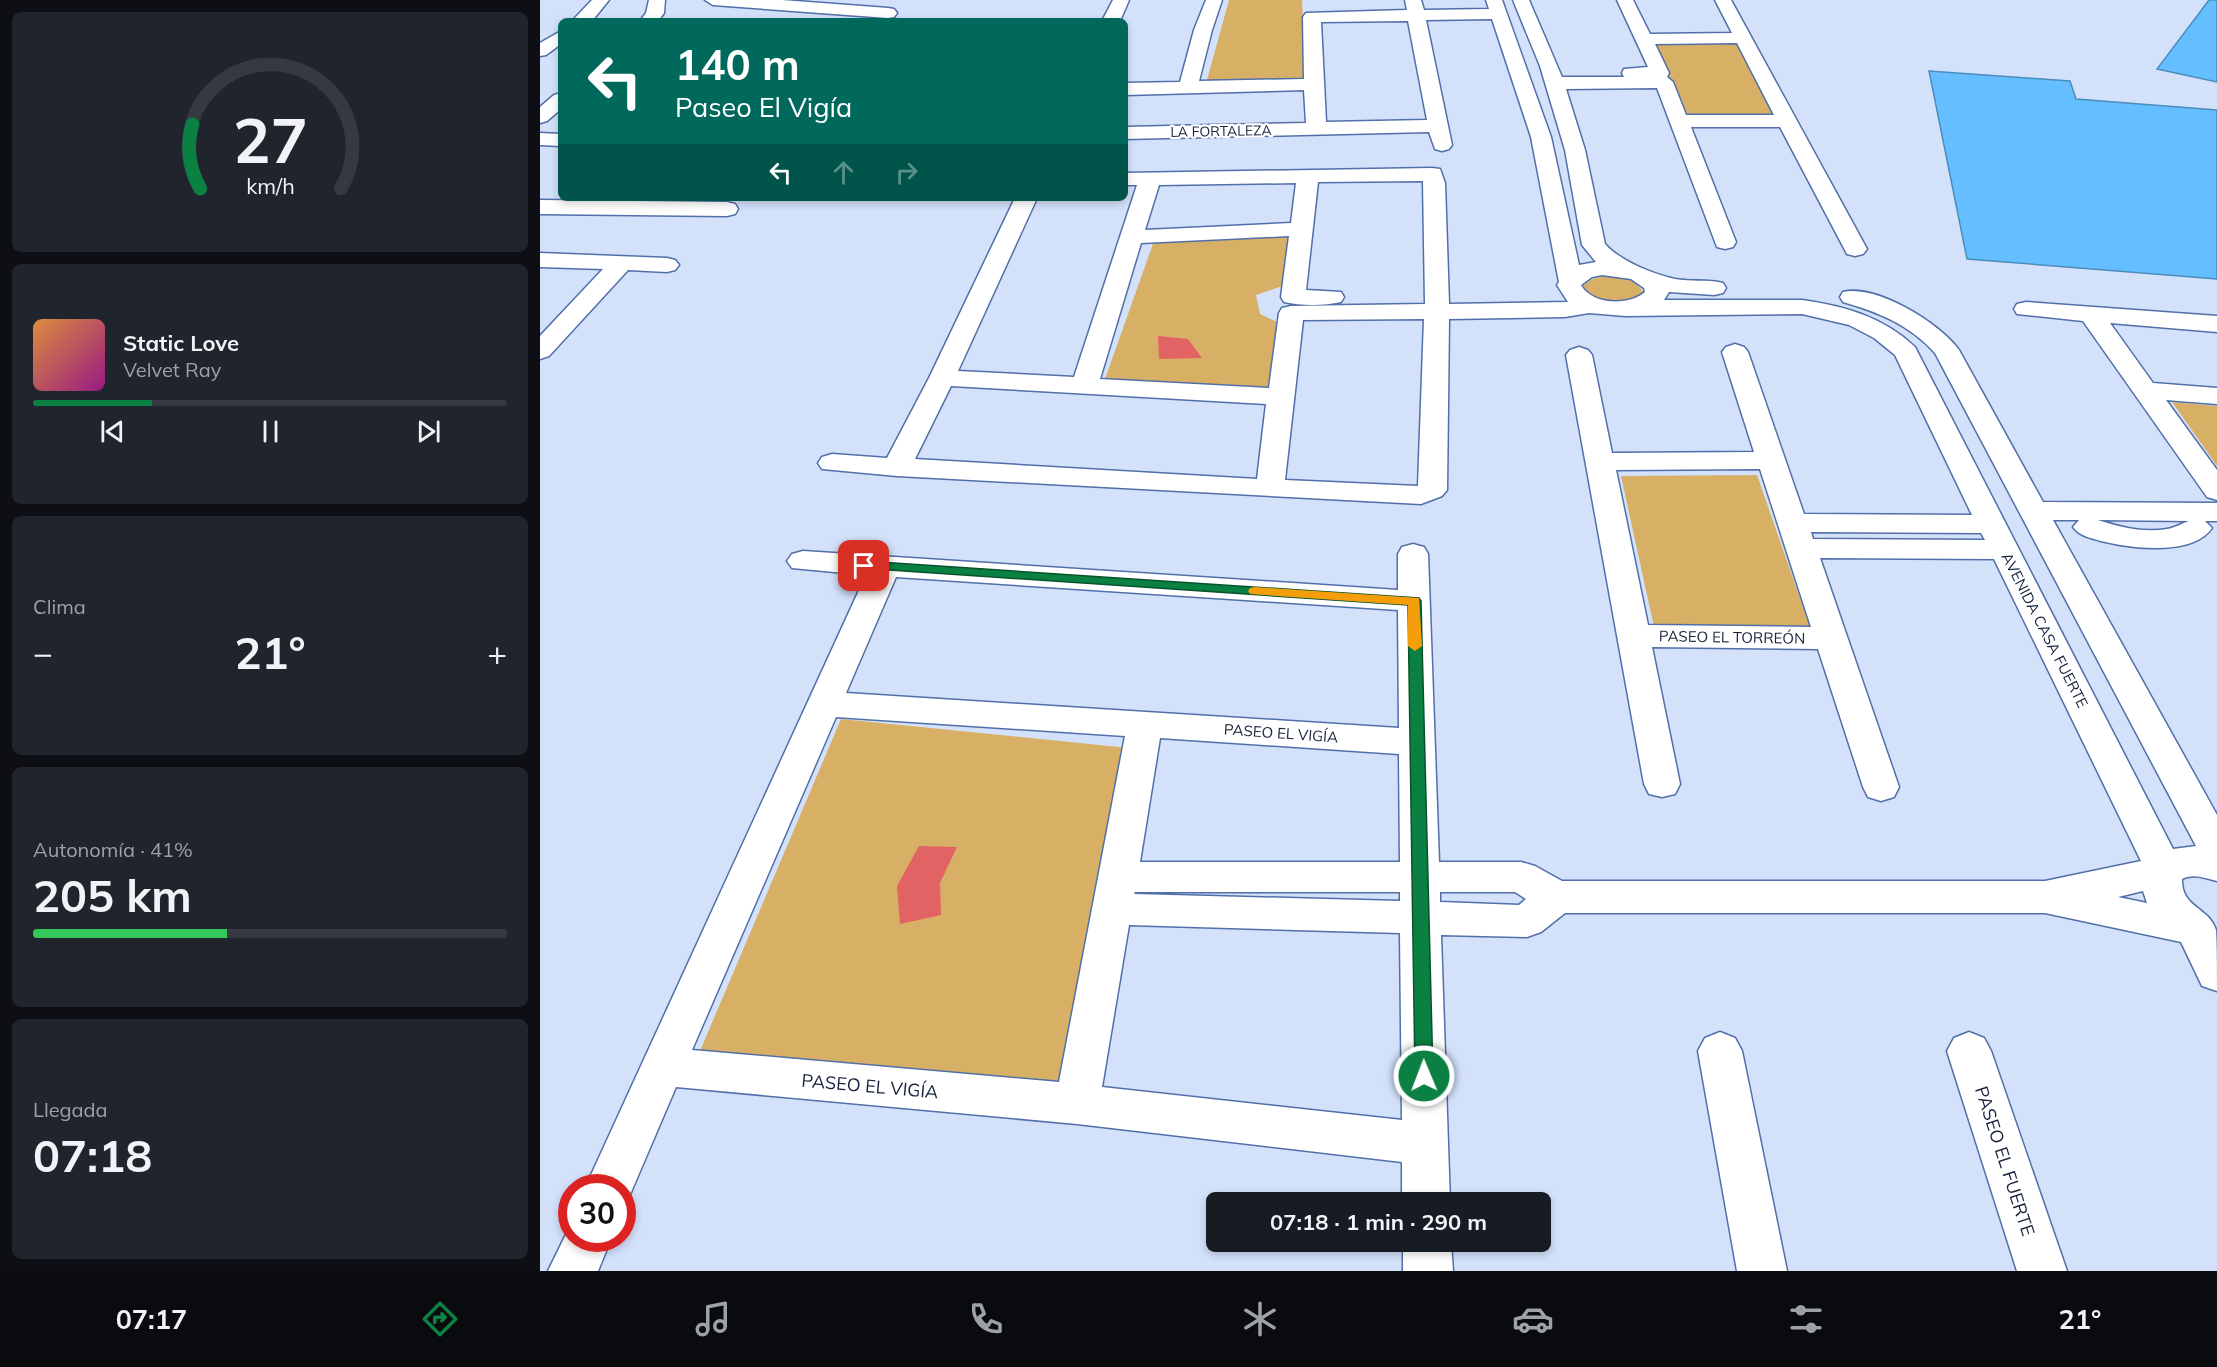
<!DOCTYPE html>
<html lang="es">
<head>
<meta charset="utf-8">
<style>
	body { margin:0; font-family:Mulish,sans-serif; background:#20242c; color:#f1f3f6; height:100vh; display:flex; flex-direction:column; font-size:22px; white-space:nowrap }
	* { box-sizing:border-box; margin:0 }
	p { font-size:20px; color:#9ea1a6 }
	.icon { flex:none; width:33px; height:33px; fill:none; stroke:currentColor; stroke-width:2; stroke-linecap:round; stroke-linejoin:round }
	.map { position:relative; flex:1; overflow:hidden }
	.panel { display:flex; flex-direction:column; gap:12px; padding:12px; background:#0d0f14; width:540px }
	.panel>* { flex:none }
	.top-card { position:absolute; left:18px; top:18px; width:570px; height:183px; border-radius:9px; box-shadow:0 3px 9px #0003; background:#00695c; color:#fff; overflow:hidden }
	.speed { position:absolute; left:18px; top:1174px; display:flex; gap:12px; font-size:30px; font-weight:700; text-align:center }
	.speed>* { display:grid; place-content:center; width:78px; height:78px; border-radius:50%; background:#171b24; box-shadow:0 3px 9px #0003; line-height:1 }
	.speed .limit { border:9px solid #d22; background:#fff; color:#111 }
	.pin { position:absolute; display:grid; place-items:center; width:51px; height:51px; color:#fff; margin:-26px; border-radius:12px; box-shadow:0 3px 9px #0006 }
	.me { position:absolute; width:66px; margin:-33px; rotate:359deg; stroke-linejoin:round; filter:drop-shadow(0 0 4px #0008) }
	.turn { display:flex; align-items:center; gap:21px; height:126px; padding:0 18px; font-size:27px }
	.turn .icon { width:78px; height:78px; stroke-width:2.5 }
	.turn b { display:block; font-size:42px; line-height:51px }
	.lanes { display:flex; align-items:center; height:57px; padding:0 18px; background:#0003; justify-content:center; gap:30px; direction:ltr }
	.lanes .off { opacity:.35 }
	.big { font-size:45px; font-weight:700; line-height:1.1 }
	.panel .tile { flex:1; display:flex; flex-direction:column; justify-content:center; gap:9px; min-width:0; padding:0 21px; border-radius:9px; background:#20242c }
	.panel .dial { align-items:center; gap:0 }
	.dial svg { height:156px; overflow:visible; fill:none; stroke:#363941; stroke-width:7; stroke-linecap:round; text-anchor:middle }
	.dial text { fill:#f1f3f6; stroke:none }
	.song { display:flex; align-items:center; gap:18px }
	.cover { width:72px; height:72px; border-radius:9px; background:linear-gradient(135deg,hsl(30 70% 55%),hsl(310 70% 35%)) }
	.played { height:6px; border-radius:3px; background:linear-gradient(90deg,#0b8043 25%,#363941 25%) }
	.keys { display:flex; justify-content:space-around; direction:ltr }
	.heat { display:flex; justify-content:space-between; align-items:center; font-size:33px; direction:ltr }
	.charge { height:9px; border-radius:4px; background:linear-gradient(90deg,#34c759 41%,#363941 0) }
	.trip { position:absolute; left:666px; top:1192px; width:345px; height:60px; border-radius:9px; background:#171b24; box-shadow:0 3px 9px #0003; font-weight:700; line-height:60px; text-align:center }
	.menu { display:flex; height:96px; justify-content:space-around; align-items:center; background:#090b0e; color:#9ea1a6 }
	.menu .icon { width:42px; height:42px }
	.menu .selected { color:#0b8043 }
	.menu b { font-size:27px; color:#f1f3f6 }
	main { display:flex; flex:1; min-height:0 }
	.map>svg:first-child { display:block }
	.green { fill:#d8b065 }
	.water { fill:#e26364 }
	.building { fill:#64beff; stroke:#4c8dbb; stroke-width:1.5 }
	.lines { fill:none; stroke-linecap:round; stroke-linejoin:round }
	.minor-casing { stroke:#516fa9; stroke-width:3 }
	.minor { fill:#fff; fill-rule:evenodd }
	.route { fill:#0b8043; stroke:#07532c; stroke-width:1.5 }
	.slow { fill:#f59e0b }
	.labels { text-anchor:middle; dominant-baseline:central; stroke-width:4.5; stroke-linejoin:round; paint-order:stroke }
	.far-street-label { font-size:14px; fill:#18243c; stroke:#fff }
	.street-label { font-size:15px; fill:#18243c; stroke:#fff }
	.near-street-label { font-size:18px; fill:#18243c; stroke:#fff }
</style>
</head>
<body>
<main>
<section class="panel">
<div class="tile dial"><svg viewBox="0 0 100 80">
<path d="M14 69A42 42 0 1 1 86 69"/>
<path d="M14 69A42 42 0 0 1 10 36" stroke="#0b8043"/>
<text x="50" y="56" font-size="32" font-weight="700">27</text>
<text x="50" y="72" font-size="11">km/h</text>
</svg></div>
<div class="tile">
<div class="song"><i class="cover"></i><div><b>Static Love</b><p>Velvet Ray</p></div></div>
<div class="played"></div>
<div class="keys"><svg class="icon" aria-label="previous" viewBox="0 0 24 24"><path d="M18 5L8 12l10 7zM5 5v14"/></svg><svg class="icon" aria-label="pause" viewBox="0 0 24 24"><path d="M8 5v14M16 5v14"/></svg><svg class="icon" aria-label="next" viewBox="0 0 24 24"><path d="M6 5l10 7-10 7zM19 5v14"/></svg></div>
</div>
<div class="tile"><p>Clima</p>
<div class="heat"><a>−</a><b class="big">21°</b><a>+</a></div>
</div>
<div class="tile"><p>Autonomía · 41%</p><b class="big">205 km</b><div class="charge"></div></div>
<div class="tile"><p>Llegada</p><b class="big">07:18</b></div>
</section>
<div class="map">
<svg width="1677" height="1271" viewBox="0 0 1677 1271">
	<rect width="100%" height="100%" fill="#d3e1fb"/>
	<path class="green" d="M 689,0 L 762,0 L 766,79 L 667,80 Z
		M 1199,41 L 1240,118 L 1149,118 L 1113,42 Z
		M 752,237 L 745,285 L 716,295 L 720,314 L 739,323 L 730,389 L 565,379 L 614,241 Z
		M 1073,276 C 1086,278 1096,280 1103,292 C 1095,305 1070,307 1057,302 C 1052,300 1046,292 1042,288 C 1049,277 1060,277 1073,276 Z
		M 1632,402 L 1677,406 L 1677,466 Z
		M 1217,475 L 1270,627 L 1114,627 L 1081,476 Z
		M 301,719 L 589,748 L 517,1088 L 160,1051 Z"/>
	<path class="water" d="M 618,336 L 648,339 L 662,358 L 619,359 Z
		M 379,846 L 417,847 L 400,883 L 401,915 L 360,924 L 357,886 Z"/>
	<path class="building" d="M 1669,0 L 1677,0 L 1677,82 L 1617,69 Z
		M 1389,71 L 1530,81 L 1536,99 L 1677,110 L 1677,279 L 1427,259 Z"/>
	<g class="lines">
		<g class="minor-casing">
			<path id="minor" d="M 52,0 L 69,0 L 52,21 L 32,21 Z
				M 109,0 L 125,0 L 124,13 L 118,21 L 100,21 L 106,13 Z
				M 165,0 L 242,0 L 348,8 L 354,9 L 357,13 L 354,17 L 348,18 L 173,5 Z
				M 573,0 L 589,0 L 580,21 L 562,21 Z
				M 666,0 L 682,0 L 672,30 L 659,81 L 764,79 L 763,17 L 766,13 L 867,10 L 865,0 L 881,0 L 884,10 L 949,9 L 946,0 L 962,0 L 1011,137 L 1039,265 L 1056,262 L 1042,245 L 1025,150 L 1000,66 L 973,0 L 989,0 L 1022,77 L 1084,77 L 1082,73 L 1084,69 L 1108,67 L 1077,0 L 1093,0 L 1110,34 L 1192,33 L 1175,0 L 1191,0 L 1327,249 L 1323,254 L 1315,256 L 1307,254 L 1240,127 L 1151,127 L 1196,242 L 1193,247 L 1185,249 L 1177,247 L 1117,88 L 1026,89 L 1045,150 L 1065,244 C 1080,261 1113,274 1135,279 C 1151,282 1167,279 1183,283 L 1186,288 L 1183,293 L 1174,295 L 1129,292 L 1124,300 L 1262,300 C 1305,306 1343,317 1375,347 L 1633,849 L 1656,846 L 1395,353 C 1370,325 1338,312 1303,302 L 1300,297 L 1303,292 C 1336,284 1400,323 1419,350 L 1503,502 L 1677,503 L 1677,521 L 1665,521 L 1672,528 C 1652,557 1590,548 1561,541 C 1551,538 1539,536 1533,527 L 1539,520 L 1513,520 L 1677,815 L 1677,881 C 1665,878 1653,873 1642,879 C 1641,908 1669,907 1676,930 C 1677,945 1677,974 1677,991 L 1662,986 L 1641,942 L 1505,913 L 1025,913 L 1001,932 L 987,937 L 901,935 L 910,1203 L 862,1203 L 862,1162 L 537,1124 L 136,1087 L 86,1204 L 82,1205 L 82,1188 L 45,1188 L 326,575 L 252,568 L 247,561 L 252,554 L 263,551 L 858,590 L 858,554 L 862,547 L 873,544 L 884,547 L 888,554 L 899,862 L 981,862 L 995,866 L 1022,881 L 1505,881 L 1601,861 L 1454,559 L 1280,558 L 1359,787 L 1354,797 L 1341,801 L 1328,797 L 1323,787 L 1278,649 L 1112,647 L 1140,784 L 1135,794 L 1122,797 L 1109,794 L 1104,784 L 1026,355 L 1030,350 L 1039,347 L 1048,350 L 1052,355 L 1072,453 L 1214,452 L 1182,352 L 1186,347 L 1195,344 L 1204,347 L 1208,352 L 1264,514 L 1432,515 L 1355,355 L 1334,338 L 1309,325 L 1262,314 L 1085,316 L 1049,313 L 1025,317 L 909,319 L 907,490 L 902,496 L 881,504 L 357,476 L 282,469 L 278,463 L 282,457 L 292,454 L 347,458 L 389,378 L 475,198 L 497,198 L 418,371 L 534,377 L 597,185 L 585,185 L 585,173 L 892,168 L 900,169 L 905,183 L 909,304 L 1028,302 L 1017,285 L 1019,282 L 991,137 L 952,19 L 886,20 L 912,145 L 909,149 L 902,151 L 895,149 L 889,132 L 585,139 L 585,127 L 766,123 L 764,90 L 585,95 L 585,83 L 640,82 L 654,30 ZM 868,21 L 887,120 L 786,122 L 781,22 ZM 1197,43 L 1234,115 L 1146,115 L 1133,82 L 1127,77 L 1129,73 L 1115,44 ZM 883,181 L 885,304 L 751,306 L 742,308 L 739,313 L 729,388 L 560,379 L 601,243 L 749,236 L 741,297 L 744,302 C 761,306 784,306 801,302 L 804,297 L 801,292 L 766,290 L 778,182 ZM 756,183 L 751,223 L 605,230 L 619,185 ZM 1062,275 L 1091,279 L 1104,288 L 1105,292 C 1089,306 1052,305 1041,285 L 1052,277 ZM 884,319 L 878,486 L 745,480 L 763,320 ZM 411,386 L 726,404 L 717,479 L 375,459 ZM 1220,469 L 1271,627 L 1108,625 L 1076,470 ZM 1558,520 L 1649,521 C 1642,523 1635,528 1627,529 C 1603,533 1580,527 1558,520 ZM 1271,532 L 1441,533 L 1445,540 L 1273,539 ZM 356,577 L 858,610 L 859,728 L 306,693 ZM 296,717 L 585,736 L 519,1082 L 152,1050 ZM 620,738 L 859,754 L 860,862 L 600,862 ZM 1603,891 L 1607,903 L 1578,897 ZM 595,892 L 860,892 L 860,901 L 594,894 ZM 900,892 L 975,892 L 986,899 L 979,905 L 900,902 ZM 589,925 L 860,933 L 862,1120 L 562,1087 Z
				M 21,31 L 21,44 L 6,55 L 0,56 L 0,43 Z
				M 21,93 L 21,109 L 7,121 L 0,123 L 0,107 L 14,95 Z
				M 0,133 L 21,134 L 21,146 L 0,145 Z
				M 0,200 L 187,202 L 195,204 L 198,209 L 195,214 L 187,216 L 0,214 Z
				M 0,253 L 127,258 L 135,260 L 139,265 L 135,270 L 127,272 L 88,270 L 9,356 L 0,359 L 0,336 L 63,269 L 0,267 Z
				M 1486,302 L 1677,316 L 1677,332 L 1570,323 L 1613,383 L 1677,388 L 1677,404 L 1626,400 L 1677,470 L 1677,500 L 1667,497 L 1543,321 L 1477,314 L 1474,309 L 1477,304 Z
				M 1180,1032 L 1195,1038 L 1202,1051 L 1247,1271 L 1197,1271 L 1158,1051 L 1165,1038 Z
				M 1429,1032 L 1444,1038 L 1451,1051 L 1527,1271 L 1477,1271 L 1407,1051 L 1414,1038 Z
				M 32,1222 L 32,1239 L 71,1239 L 58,1271 L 8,1271 Z
				M 863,1242 L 911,1242 L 913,1271 L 863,1271 Z"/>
		</g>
		<use href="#minor" class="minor"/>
	</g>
	<path class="route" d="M 324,561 L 879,598 L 881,601 L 893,1076 L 890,1082 L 884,1084 L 877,1082 L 875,1076 L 868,605 L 320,568 L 318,566 L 320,563 Z"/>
	<path class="slow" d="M 715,587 L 879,598 L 882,646 L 875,651 L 868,646 L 868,605 L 710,594 L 708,591 L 710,588 Z"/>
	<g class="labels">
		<g class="far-street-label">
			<text transform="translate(681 131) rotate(-1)">LA FORTALEZA</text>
		</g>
		<g class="street-label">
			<text transform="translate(1505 630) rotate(63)">AVENIDA CASA FUERTE</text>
			<text transform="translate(1192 637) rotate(1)">PASEO EL TORREÓN</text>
			<text transform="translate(741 733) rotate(4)">PASEO EL VIGÍA</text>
		</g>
		<g class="near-street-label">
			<text transform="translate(330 1086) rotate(5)">PASEO EL VIGÍA</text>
			<text transform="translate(1465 1161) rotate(72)">PASEO EL FUERTE</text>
		</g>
	</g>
</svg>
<div class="speed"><div class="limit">30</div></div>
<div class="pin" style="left:324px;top:566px;background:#d93025"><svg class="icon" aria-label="arrive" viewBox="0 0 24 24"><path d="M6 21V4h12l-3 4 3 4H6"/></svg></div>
<svg class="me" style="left:884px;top:1076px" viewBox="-20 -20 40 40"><circle r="17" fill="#0b8043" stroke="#fff" stroke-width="3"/><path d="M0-11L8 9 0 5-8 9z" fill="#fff"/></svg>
<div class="trip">07:18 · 1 min · 290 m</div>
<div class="top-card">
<div class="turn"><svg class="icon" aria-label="left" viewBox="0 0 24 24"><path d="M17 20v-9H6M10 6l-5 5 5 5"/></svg><div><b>140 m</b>Paseo El Vigía</div></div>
<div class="lanes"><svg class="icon" aria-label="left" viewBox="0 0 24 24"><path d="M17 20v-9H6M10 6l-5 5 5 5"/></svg><svg class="icon off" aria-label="ahead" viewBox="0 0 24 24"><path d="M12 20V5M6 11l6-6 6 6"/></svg><svg class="icon off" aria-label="right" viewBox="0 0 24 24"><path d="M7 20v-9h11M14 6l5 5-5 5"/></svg></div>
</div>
</div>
</main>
<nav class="menu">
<b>07:17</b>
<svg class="icon selected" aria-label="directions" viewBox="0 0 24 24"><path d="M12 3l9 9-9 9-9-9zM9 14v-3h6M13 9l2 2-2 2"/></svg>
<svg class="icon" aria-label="music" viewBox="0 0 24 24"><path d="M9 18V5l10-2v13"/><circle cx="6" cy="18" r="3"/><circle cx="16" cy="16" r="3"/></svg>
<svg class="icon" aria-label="phone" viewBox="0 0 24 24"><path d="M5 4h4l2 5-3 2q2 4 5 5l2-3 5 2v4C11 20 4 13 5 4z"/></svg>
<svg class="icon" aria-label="climate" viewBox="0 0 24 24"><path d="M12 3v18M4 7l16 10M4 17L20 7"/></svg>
<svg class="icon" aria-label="car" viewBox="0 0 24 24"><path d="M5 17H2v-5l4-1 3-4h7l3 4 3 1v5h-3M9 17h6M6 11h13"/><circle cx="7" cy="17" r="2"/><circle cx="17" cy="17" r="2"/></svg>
<svg class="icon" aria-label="filters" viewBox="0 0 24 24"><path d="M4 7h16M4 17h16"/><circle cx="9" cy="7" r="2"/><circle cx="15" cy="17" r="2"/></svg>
<b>21°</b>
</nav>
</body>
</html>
